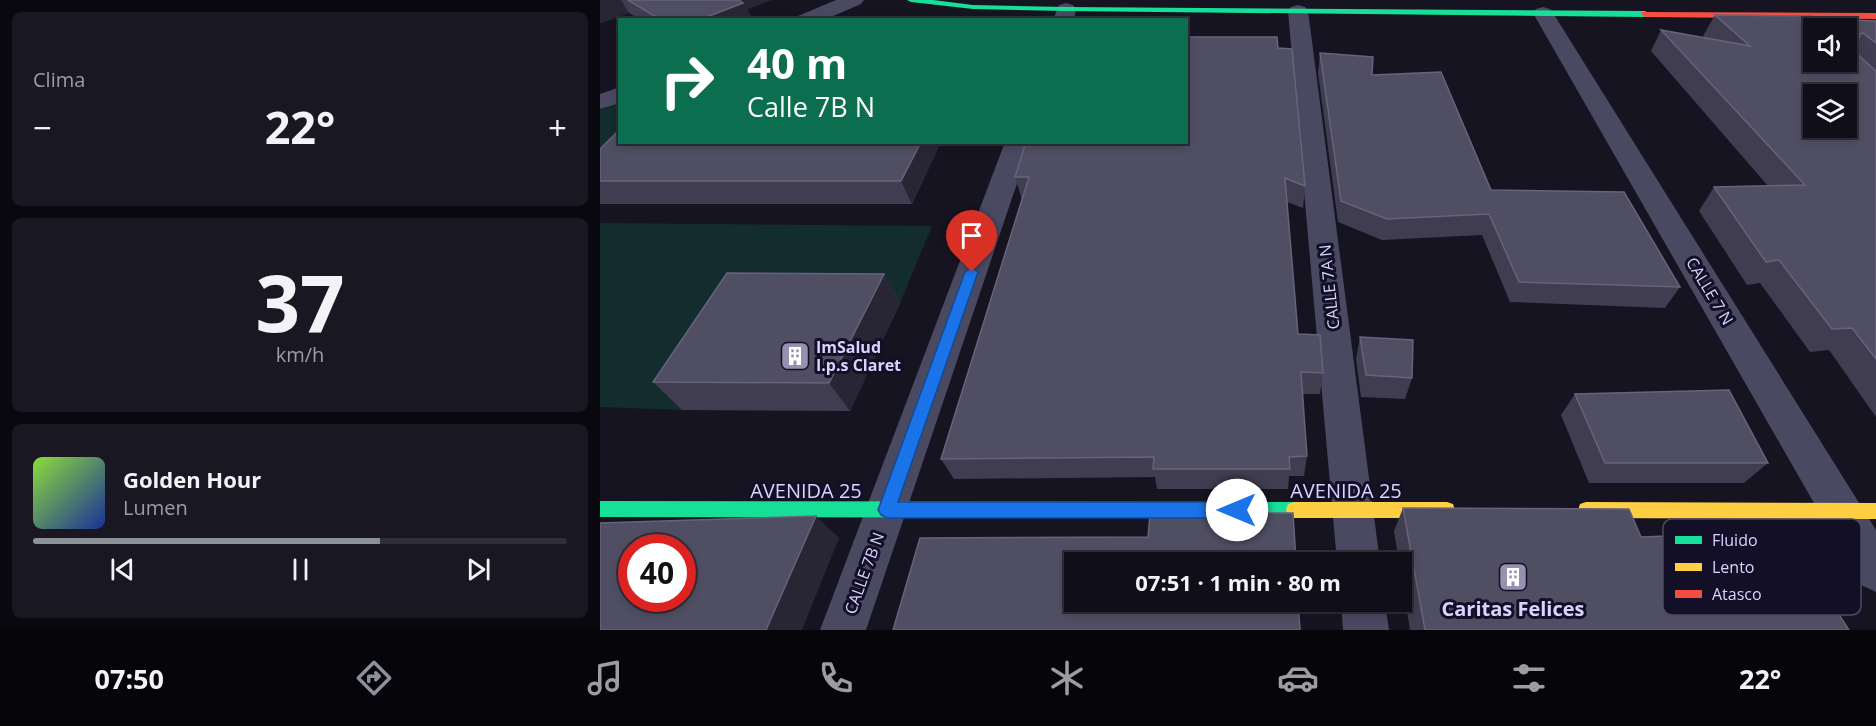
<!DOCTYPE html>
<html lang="es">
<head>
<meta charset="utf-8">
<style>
	body { margin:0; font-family:"Open Sans",sans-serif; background:#191822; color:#f1f3f6; height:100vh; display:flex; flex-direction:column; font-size:22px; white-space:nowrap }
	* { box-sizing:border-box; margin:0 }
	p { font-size:20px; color:#9c9ca2 }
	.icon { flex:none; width:33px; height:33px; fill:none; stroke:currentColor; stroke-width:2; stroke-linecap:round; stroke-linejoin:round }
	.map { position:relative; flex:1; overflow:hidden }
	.drawer { display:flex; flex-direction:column; gap:12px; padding:12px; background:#09080e; width:600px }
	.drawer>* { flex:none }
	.top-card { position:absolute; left:18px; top:18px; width:570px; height:126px; border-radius:0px; box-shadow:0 3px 9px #0003,0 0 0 2px #302f38; background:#0b6e4f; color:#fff; overflow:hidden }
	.fabs { position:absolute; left:1203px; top:18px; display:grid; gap:12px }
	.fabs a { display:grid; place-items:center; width:54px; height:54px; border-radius:0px; background:#100f19; box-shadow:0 3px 9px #0003,0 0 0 2px #302f38; font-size:30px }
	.speed { position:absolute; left:18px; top:534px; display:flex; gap:12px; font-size:30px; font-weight:700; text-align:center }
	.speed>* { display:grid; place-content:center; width:78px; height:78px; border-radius:50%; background:#100f19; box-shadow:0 3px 9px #0003,0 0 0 2px #302f38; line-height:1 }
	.speed .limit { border:9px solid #d22; background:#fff; color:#111 }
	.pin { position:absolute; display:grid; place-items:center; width:51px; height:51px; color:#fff; margin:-62px -26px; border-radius:50% 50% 50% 0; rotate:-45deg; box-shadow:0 0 6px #0007 }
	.pin .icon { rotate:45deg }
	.me { position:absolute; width:66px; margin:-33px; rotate:270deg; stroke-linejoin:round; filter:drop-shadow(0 0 4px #0008) }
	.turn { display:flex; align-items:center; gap:21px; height:126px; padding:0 30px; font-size:27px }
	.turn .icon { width:78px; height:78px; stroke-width:2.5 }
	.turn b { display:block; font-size:42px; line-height:51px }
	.big { font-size:45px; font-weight:700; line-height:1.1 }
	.drawer .card { flex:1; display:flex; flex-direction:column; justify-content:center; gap:9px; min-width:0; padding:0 21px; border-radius:9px; background:#191822 }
	.drawer .dial { align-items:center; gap:0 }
	.dial b { font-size:78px; line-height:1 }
	.song { display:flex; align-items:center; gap:18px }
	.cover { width:72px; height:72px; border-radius:9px; background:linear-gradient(135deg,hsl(90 70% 55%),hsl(230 70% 35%)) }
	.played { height:6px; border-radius:3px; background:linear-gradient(90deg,#8c9099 65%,#302f38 65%) }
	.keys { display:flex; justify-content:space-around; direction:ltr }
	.heat { display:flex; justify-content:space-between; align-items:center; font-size:33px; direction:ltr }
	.trip { position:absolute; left:464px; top:552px; width:348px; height:60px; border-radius:0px; background:#100f19; box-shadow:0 3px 9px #0003,0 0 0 2px #302f38; font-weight:700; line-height:60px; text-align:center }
	.tabs { display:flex; height:96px; justify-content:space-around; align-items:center; background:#06060a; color:#9c9ca2 }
	.tabs .icon { width:42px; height:42px }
	.tabs .on { color:#8c9099 }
	.tabs b { font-size:27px; color:#f1f3f6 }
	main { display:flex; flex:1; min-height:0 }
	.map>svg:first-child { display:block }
	.green { fill:#132c2d }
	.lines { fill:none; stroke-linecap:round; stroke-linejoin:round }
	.street { fill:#4a4962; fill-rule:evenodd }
	.fast { fill:#16e098; fill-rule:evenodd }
	.slow { fill:#ffcf43; fill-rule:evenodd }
	.jam { fill:#f24e42; fill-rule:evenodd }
	.wall { fill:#403d50; fill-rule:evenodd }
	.shaded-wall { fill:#282635 }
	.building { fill:#504e63; stroke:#66637b; stroke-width:1.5; fill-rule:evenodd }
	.route { fill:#1a73e8; stroke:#114b97; stroke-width:1.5 }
	.labels { text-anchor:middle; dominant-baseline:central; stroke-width:6; stroke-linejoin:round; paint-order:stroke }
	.street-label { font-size:16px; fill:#d9d4ff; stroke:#130f26 }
	.poi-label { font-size:16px; font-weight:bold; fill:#d9d4ff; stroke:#130f26; text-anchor:start }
	.near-street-label { font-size:20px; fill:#d9d4ff; stroke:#130f26 }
	.near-poi-label { font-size:20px; font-weight:bold; fill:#d9d4ff; stroke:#130f26 }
	.key { fill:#130f26; stroke:#4e4a67; stroke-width:1.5 }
	.key-label { font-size:16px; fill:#d9d4ff }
</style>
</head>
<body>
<main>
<section class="drawer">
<div class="card"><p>Clima</p>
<div class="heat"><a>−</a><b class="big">22°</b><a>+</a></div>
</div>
<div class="card dial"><b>37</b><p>km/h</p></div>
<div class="card">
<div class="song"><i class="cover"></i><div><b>Golden Hour</b><p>Lumen</p></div></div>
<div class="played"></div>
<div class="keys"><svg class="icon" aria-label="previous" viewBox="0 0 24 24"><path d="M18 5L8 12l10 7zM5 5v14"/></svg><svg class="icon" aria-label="pause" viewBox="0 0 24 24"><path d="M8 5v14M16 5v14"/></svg><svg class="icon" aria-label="next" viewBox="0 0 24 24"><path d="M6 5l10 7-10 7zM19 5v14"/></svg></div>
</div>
</section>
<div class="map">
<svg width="1276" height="630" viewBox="0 0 1276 630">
	<rect width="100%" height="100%" fill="#161421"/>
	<path class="green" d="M 19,102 L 19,131 L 0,150 L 0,110 Z
		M 0,223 L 332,226 L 300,303 L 150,302 L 82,410 L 0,407 Z"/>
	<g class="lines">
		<path class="street" d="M 236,0 L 264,0 L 261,4 L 224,20 L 195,20 L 198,16 Z
			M 466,3 L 473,5 L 476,9 L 474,20 L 453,20 L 459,5 Z
			M 698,5 L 705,7 L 708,11 L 780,562 L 737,562 L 688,11 L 691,7 Z
			M 943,7 L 950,9 L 953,13 L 1276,530 L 1276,592 L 1261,585 L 933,13 L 936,9 Z
			M 20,87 L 20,103 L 0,109 L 0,94 Z
			M 405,142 L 431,142 L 266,630 L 220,630 Z
			M 741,602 L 785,602 L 789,630 L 743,630 Z"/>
		<path class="fast" d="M 307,0 L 333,0 L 373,5 L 466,7 L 1045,11 L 1049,14 L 1045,17 L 466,11 L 373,9 L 311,2 Z
			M 0,501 L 694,502 L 700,504 L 702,510 L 700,516 L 694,518 L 0,517 Z"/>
		<path class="slow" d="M 694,502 L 847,502 L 853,504 L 855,510 L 853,516 L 847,518 L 694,518 L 688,516 L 686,510 L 688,504 Z
			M 986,502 L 1276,503 L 1276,519 L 986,518 L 980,516 L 978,510 L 980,504 Z"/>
		<path class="jam" d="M 1042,12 L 1276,13 L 1276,19 L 1045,17 L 1041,14 Z"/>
	</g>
	<path class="wall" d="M 0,0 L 171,0 L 147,9 L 153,20 L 41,20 L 29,13 L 0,23 Z
		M 1115,15 L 1228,24 L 1276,21 L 1276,417 L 1229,350 L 1210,352 L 1160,283 L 1147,285 L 1099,211 L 1114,187 L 1168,186 L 1051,51 L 1061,30 L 1105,38 L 1103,36 ZM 1246,28 L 1246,62 L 1214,62 Z
		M 678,48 L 705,186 L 703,208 L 687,202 L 698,334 L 723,373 L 720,394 L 702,394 L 707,456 L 704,476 L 689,476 L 688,489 L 557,489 L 555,477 L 354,479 L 341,459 L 422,200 L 415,177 Z
		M 720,53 L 772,75 L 891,190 L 1080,287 L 1065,308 L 910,302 L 882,235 L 782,240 L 738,222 L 718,73 Z
		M 341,142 L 312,204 L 0,204 L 0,149 Z
		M 284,274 L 300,303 L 250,411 L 82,410 L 53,382 Z
		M 760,337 L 812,378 L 805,399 L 761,397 L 756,359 Z
		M 975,394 L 1168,463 L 1144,483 L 989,483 L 961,415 Z
		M 803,508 L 1041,537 L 1250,591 L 1230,601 L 1249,630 L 810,630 L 801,573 L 801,562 L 799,562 L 794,531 Z"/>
	<path class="shaded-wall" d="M 0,0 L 21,0 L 29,13 L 0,23 Z
		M 130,0 L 171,0 L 147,9 L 153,20 L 99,20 Z
		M 321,142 L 341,142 L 312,204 L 301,181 Z
		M 284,274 L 300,303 L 250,411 L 229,383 Z
		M 216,516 L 239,538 L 202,630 L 166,630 Z"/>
	<path class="building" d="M 28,0 L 139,0 L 143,3 L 99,20 L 61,20 Z
		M 1115,15 L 1212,16 L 1218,22 L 1228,24 L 1230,19 L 1276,21 L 1276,43 L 1263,33 L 1260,34 L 1259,38 L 1246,38 L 1246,28 L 1214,28 L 1214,62 L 1246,62 L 1246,44 L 1276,71 L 1276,359 L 1252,328 L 1232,329 L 1179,260 L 1166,262 L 1114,187 L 1205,185 L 1061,30 L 1150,46 ZM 1214,94 L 1246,94 L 1246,128 L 1214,128 Z
		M 586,37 L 677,37 L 678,48 L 692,49 L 705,186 L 685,178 L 698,334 L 720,335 L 723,373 L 701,372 L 707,456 L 689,457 L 690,469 L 553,469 L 554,457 L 341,459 L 429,177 L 415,177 L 426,142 L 586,142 Z
		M 720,53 L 773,57 L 772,75 L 841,72 L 891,190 L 1024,192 L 1080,287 L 919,282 L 889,214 L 787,219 L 741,201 Z
		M 20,129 L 20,142 L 321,142 L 301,181 L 0,181 L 0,149 Z
		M 127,273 L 284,274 L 229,383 L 53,382 Z
		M 760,337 L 813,340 L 812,378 L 766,375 Z
		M 1129,390 L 1168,463 L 1005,463 L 975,394 Z
		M 803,508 L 1029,509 L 1041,537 L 1228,530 L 1250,591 L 1224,592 L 1249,630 L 825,630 Z
		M 550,513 L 693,513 L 696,562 L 474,562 L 474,602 L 698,602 L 700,630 L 293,630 L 320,538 L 548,537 Z
		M 216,516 L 166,630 L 0,630 L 0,523 ZM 32,548 L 82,548 L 82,598 L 32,598 Z"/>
	<path class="route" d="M 372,267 L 378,272 L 298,502 L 637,502 L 643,504 L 645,510 L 643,515 L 637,518 L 287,518 L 281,515 L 278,510 L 365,272 Z"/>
	<defs>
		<g id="building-square" transform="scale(1.5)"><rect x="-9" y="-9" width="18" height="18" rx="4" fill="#9591b1" stroke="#130f26"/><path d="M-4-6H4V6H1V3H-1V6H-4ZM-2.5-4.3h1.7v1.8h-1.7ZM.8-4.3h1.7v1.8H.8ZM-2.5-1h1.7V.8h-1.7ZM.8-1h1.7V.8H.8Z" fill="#fff"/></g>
	</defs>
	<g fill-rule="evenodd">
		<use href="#building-square" x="195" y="356"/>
		<use href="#building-square" x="913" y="577"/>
	</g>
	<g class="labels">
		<g class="street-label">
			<text transform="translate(729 287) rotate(-96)">CALLE 7A N</text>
			<text transform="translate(1110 291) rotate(59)">CALLE 7 N</text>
			<text transform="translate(264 573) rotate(-70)">CALLE 7B N</text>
		</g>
		<g class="poi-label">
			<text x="216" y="347">ImSalud<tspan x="216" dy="18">I.p.s Claret</tspan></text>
		</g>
		<g class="near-street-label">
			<text x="206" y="490">AVENIDA 25</text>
			<text x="746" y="490">AVENIDA 25</text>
		</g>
		<g class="near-poi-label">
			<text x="913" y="608">Caritas Felices</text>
		</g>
	</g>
	<rect x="1063" y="519" width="198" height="96" rx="9" class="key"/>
	<rect x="1075" y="536" width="27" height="8" fill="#16e098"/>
	<rect x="1075" y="563" width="27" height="8" fill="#ffcf43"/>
	<rect x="1075" y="590" width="27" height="8" fill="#f24e42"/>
	<g class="key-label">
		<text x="1112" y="546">Fluido</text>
		<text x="1112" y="573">Lento</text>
		<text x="1112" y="600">Atasco</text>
	</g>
</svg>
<div class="fabs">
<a><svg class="icon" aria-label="sound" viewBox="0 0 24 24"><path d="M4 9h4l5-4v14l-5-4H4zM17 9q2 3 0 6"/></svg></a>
<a><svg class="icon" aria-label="layers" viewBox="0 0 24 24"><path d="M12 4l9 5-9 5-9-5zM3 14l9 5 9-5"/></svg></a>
</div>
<div class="speed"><div class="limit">40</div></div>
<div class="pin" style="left:372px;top:272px;background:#d93025"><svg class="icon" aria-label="arrive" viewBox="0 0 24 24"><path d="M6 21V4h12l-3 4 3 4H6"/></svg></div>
<svg class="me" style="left:637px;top:510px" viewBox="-20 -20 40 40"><circle r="19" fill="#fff"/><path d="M0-13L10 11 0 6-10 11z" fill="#1a73e8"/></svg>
<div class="trip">07:51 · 1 min · 80 m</div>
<div class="top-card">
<div class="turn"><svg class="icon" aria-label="right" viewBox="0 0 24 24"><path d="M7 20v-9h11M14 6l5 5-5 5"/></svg><div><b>40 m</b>Calle 7B N</div></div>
</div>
</div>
</main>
<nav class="tabs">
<b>07:50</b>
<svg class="icon on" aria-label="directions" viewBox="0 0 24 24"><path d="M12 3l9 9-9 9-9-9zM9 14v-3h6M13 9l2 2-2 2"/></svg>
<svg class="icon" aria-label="music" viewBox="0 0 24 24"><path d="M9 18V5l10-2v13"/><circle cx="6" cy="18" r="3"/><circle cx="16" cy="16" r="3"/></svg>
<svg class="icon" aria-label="phone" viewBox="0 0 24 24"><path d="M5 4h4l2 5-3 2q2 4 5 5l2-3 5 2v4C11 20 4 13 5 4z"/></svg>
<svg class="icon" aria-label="climate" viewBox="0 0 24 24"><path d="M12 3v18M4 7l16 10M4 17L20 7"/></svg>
<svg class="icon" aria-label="car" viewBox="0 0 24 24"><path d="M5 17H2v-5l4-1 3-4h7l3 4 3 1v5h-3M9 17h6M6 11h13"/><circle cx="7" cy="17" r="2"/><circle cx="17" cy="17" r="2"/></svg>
<svg class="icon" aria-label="filters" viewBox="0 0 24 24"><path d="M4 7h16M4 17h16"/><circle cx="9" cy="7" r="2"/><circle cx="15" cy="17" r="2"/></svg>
<b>22°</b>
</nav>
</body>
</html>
